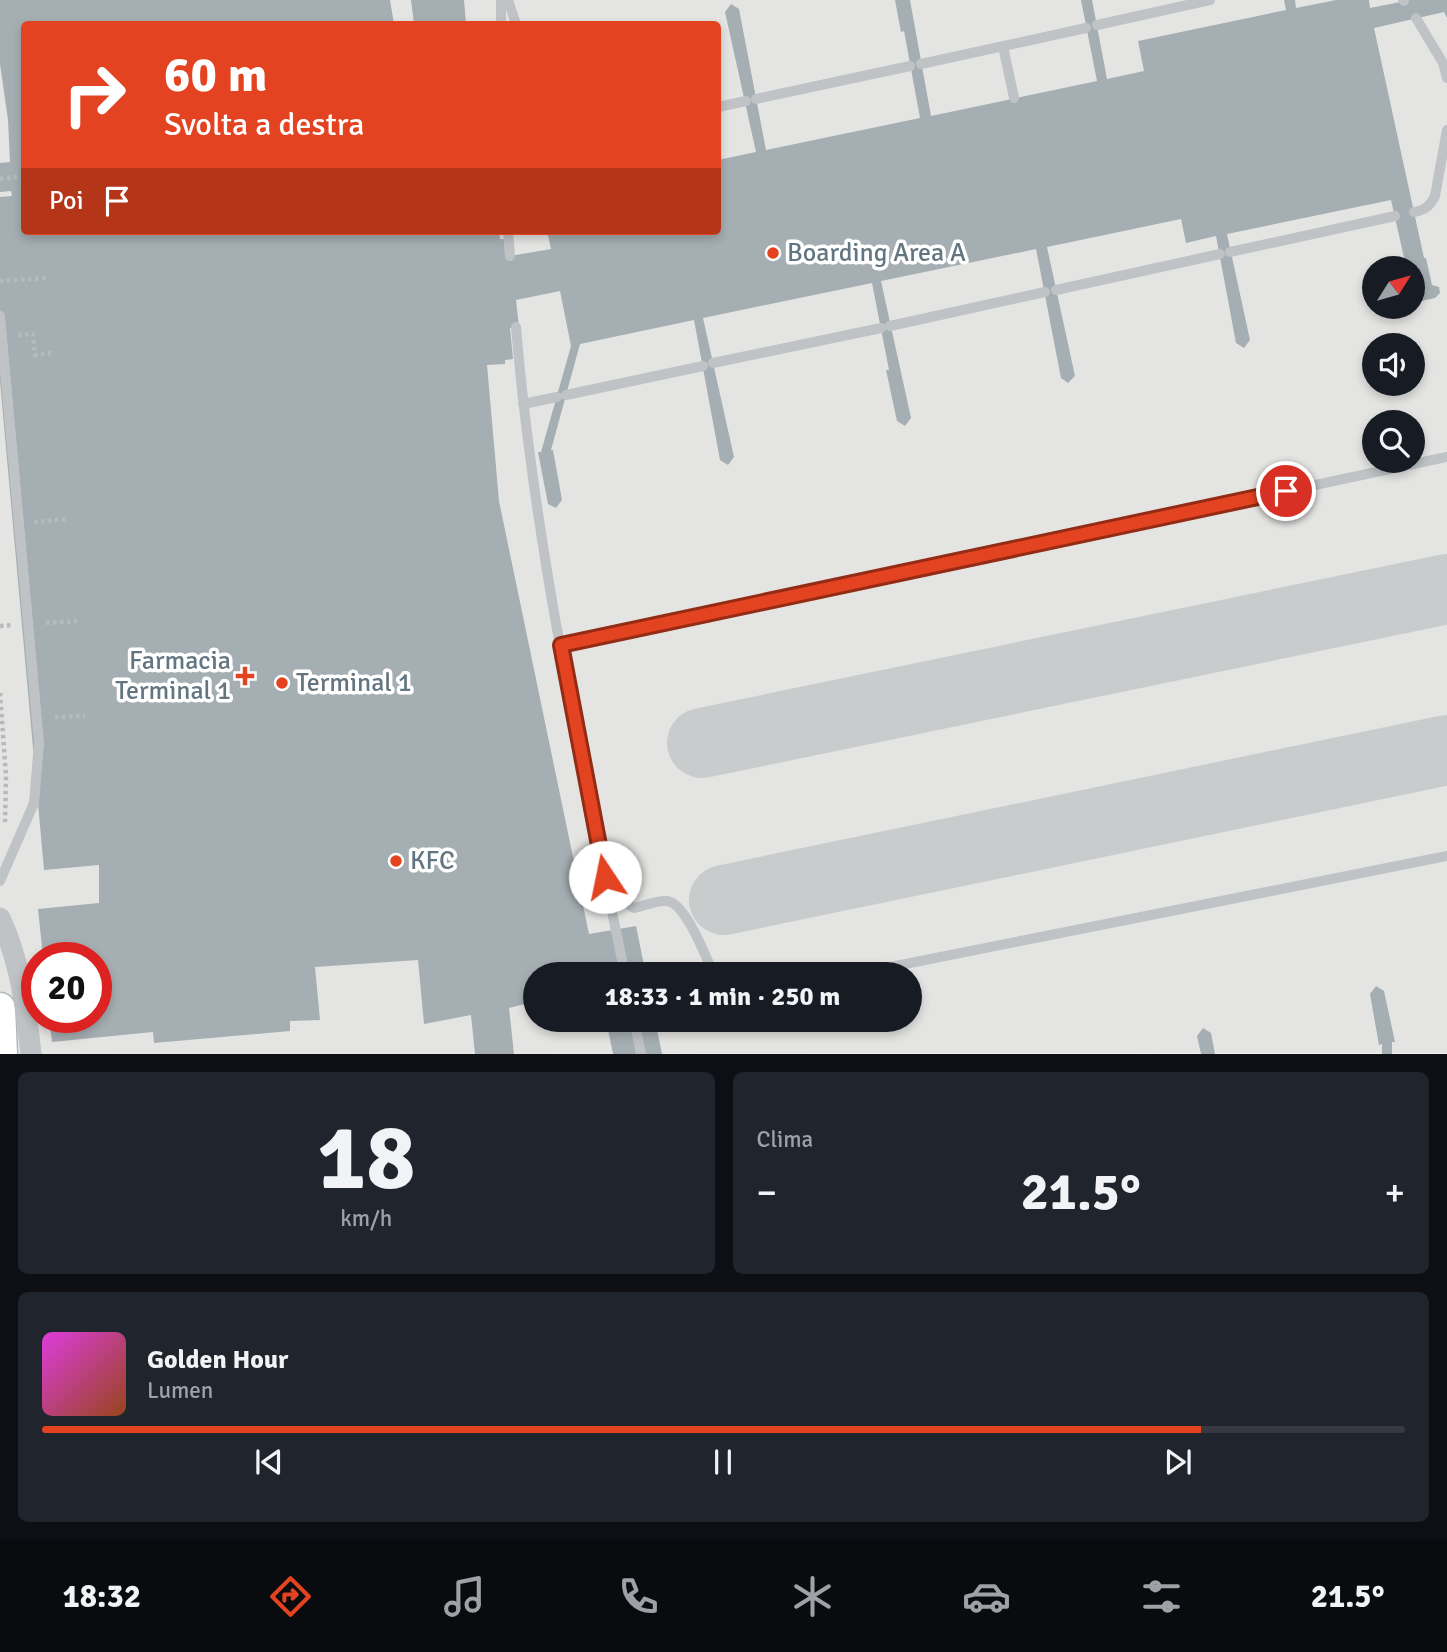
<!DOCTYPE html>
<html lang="it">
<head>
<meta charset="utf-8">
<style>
	body { margin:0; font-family:Signika,sans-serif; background:#20242c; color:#f1f3f6; height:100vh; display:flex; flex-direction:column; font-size:26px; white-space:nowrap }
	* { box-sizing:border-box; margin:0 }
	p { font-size:23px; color:#9ea1a6 }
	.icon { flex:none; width:38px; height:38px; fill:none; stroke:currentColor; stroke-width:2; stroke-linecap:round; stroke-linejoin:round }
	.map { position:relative; height:1054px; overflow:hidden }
	.side { display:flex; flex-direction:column; gap:18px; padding:18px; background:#0d0f14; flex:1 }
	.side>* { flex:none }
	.guide { position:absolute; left:21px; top:21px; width:700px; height:214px; border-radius:7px; box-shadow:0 4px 10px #0003; background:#e34320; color:#fff; overflow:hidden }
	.needle { width:46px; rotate:53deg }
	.controls { position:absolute; left:1362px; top:256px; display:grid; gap:14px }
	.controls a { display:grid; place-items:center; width:63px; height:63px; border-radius:50%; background:#171b24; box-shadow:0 4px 10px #0003; font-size:35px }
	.speed { position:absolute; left:21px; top:942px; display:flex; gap:14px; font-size:35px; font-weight:700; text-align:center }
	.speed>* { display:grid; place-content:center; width:91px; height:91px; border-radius:50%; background:#171b24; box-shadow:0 4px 10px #0003; line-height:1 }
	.speed .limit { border:10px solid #d22; background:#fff; color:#111 }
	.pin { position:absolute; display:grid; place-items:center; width:60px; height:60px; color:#fff; margin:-30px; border:4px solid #fff; border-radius:50%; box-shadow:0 2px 7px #0007 }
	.me { position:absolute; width:77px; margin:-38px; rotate:349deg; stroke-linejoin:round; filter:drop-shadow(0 0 5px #0008) }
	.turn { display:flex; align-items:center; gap:24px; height:147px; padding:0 28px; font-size:32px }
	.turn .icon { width:91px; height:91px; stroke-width:2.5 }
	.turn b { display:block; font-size:49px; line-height:60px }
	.then { display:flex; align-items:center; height:66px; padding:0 28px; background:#0003; gap:14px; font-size:26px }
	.big { font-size:52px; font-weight:700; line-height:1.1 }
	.side .tile { flex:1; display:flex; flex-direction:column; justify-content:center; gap:10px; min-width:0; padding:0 24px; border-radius:10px; background:#20242c }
	.side .dial { align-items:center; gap:0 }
	.dial b { font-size:91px; line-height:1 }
	.song { display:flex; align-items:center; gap:21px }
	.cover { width:84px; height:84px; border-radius:10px; background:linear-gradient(135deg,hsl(300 70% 55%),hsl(20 70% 35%)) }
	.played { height:7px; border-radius:4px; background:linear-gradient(90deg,#e34320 85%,#363941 85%) }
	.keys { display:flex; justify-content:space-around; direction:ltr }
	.heat { display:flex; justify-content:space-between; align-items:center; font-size:38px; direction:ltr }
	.side .tiles { flex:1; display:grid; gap:18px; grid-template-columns:1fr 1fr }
	.tile:last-child { grid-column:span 2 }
	.trip { position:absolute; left:523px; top:962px; width:399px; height:70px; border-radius:35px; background:#171b24; box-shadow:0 4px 10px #0003; font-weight:700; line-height:70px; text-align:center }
	.dock { display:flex; height:112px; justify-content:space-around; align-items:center; background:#090b0e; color:#9ea1a6 }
	.dock .icon { width:49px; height:49px }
	.dock .selected { color:#e34320 }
	.dock b { font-size:32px; color:#f1f3f6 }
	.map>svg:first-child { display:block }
	.built { fill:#e4e5e3; fill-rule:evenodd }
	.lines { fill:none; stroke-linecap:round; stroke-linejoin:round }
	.taxiway { stroke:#c8cccc; stroke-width:70 }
	.building { fill:#a5aeb2 }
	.secondary-casing { stroke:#b1b7bb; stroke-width:33 }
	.path { stroke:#b6babc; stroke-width:4.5; stroke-dasharray:3.5 3.5; stroke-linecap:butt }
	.service { stroke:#bfc3c6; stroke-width:10 }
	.secondary { stroke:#fff; stroke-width:30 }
	.service-bridge { stroke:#bfc3c6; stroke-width:10 }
	.minor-bridge { stroke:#bfc3c6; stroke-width:21 }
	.route-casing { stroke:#942c15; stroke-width:18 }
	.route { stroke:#e34320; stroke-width:12 }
	.poi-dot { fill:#e34320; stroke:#fff; stroke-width:2.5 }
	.labels { text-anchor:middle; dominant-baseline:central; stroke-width:7; stroke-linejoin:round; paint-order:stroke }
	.poi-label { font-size:26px; fill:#627581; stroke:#fff; text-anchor:start }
</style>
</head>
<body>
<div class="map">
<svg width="1447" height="1054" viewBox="0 0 1447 1054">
	<rect width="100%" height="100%" fill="#f4f4ef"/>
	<path class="built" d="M 0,0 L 1447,0 L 1447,1053 L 0,1054 ZM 24,24 L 718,24 L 718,231 L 24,231 ZM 1374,268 L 1412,268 L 1412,306 L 1374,306 ZM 1374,345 L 1412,345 L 1412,383 L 1374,383 ZM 1374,422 L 1412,422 L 1412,460 L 1374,460 ZM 37,957 L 96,957 L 96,1017 L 37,1017 ZM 536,975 L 910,975 L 910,1020 L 536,1020 Z"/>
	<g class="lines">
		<path class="taxiway" d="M 702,743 L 1447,589
			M 724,900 L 1447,750"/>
	</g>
	<path class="building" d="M 0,0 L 390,0 L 394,24 L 24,24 L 24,231 L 499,231 L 500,239 L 508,239 L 510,256 L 551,249 L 547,231 L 718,231 L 718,160 L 756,152 L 725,12 L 731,4 L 739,9 L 766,150 L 920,118 L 904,31 L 901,32 L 895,0 L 910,0 L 931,116 L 1097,81 L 1081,0 L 1092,0 L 1107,79 L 1144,71 L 1138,41 L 1286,10 L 1284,0 L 1295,0 L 1296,8 L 1336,0 L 1369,0 L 1370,8 L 1410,0 L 1447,0 L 1447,18 L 1444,12 L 1374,28 L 1424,258 L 1426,258 L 1432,285 L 1439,287 L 1440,293 L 1435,298 L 1412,303 L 1412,268 L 1403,268 L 1402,263 L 1405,262 L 1391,200 L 1227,234 L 1250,340 L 1244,348 L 1236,343 L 1216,236 L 1186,243 L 1181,219 L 1047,247 L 1075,376 L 1068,383 L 1061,378 L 1036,249 L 881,281 L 911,418 L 905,426 L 897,421 L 886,370 L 889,370 L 872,283 L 703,318 L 734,457 L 728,465 L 720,460 L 694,320 L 580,344 L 551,450 L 553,450 L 562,500 L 556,508 L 548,504 L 538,452 L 541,452 L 571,346 L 560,291 L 516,300 L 519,327 L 510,328 L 513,359 L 505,360 L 505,364 L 487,365 L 499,501 L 589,934 L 636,926 L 646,975 L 536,975 L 536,1001 L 509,1008 L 514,1054 L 475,1054 L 471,1015 L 424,1024 L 418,960 L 315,967 L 320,1020 L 290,1021 L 290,1031 L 154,1043 L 153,1032 L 52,1042 L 49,1017 L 96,1017 L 96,957 L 43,957 L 38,909 L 99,903 L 99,865 L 44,870 L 0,381 L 0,197 L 12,196 L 11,191 L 0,192 L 0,163 L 10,162 L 8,120 L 0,64 Z
		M 411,0 L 464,0 L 466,24 L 414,24 Z
		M 1376,986 L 1384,991 L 1395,1042 L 1392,1042 L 1392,1054 L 1382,1054 L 1382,1044 L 1379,1045 L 1370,994 Z
		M 606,1020 L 655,1020 L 662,1054 L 613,1054 Z
		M 1203,1028 L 1211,1033 L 1215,1054 L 1201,1054 L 1197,1036 Z"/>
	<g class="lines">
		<g class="secondary-casing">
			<path id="secondary" d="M 0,1008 L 2,1054"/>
		</g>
		<path class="path" d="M 0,179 L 24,176
			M 0,281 L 46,278
			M 18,335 L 33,334 L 35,355 L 52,353
			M 34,522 L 68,519
			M 46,623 L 77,621
			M 0,626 L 13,625
			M 0,693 L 6,776 L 5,822
			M 55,717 L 85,716"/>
		<path class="service" d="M 508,0 L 516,24
			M 1403,0 L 1404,1
			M 1416,18 L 1443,63 L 1447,78
			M 501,24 L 501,0
			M 1097,25 L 1210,0
			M 1003,46 L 1014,98
			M 921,64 L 1086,28
			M 756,99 L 910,66
			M 718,107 L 746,101
			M 1414,212 C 1425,210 1430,206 1435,196 L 1447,130
			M 508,231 L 510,256
			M 1230,252 L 1395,216
			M 1056,290 L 1220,254
			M 890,326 L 1045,292
			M 516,327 C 534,543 582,763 625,975
			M 713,363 L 881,328
			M 566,395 L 703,366
			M 523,404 L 557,397
			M 561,645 L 1447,457
			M 609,886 L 614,896 L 634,908 C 643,906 657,900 667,901 C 686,903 706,958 714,975
			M 850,975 L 1447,856
			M 634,1020 L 641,1054"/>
		<use href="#secondary" class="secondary"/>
		<path class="service-bridge" d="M 0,316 L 39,743 L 34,803 L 0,881"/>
		<path class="minor-bridge" d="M 0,918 C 20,961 26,1007 31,1054"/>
	</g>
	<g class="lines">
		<g class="route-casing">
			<path id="route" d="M 605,877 L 561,645 L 1286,491"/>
		</g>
		<use href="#route" class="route"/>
	</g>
	<g class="poi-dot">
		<circle cx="773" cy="253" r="7"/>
		<path d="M241.5 665.5h7v7h7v7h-7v7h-7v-7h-7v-7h7z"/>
		<circle cx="282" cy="683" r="7"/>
		<circle cx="396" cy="861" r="7"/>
	</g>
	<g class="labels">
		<g class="poi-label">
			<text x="787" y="253">Boarding Area A</text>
			<text x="231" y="661" text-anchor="end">Farmacia<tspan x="231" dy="30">Terminal 1</tspan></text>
			<text x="296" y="683">Terminal 1</text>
			<text x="410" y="861">KFC</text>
		</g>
	</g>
</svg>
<div class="controls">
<a><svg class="needle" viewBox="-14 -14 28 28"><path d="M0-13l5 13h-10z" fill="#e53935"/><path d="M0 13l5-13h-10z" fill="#9ea1a6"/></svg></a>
<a><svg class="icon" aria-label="sound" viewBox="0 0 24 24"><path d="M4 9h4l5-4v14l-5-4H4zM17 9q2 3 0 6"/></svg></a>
<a><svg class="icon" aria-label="search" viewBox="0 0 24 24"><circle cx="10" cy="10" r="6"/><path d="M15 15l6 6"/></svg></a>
</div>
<div class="speed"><div class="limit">20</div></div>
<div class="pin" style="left:1286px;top:491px;background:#d93025"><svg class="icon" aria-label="arrive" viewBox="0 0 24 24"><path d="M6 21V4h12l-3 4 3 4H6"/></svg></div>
<svg class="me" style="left:605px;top:877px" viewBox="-20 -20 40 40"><circle r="19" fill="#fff"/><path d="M0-13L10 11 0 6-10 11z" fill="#e34320"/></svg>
<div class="trip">18:33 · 1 min · 250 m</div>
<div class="guide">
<div class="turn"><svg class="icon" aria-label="right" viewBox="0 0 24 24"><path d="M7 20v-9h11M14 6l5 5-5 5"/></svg><div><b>60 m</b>Svolta a destra</div></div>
<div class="then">Poi<svg class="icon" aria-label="arrive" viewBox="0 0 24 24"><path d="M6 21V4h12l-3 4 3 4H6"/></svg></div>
</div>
</div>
<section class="side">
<div class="tiles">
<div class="tile dial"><b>18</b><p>km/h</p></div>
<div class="tile"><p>Clima</p>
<div class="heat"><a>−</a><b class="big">21.5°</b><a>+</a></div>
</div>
<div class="tile">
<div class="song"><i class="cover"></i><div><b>Golden Hour</b><p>Lumen</p></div></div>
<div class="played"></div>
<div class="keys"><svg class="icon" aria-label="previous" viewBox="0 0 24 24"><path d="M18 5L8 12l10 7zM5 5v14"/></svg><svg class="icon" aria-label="pause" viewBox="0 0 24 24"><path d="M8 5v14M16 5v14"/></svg><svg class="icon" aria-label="next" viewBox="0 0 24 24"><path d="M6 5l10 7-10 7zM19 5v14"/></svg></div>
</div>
</div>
</section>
<nav class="dock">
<b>18:32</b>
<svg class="icon selected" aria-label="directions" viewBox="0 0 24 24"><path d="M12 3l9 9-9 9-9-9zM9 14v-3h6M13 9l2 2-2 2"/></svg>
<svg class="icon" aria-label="music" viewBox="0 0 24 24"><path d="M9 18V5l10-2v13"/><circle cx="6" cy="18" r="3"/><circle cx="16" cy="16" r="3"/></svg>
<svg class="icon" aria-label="phone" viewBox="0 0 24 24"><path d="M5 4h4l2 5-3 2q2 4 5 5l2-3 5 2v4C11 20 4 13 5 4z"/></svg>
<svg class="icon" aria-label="climate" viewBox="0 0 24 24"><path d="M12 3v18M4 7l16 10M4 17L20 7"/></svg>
<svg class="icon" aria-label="car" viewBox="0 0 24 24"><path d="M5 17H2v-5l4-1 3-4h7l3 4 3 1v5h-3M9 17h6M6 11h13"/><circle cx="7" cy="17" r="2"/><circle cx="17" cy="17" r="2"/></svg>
<svg class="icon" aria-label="filters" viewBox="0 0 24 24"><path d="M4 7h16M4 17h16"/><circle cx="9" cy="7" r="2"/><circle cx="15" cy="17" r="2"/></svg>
<b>21.5°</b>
</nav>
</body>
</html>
